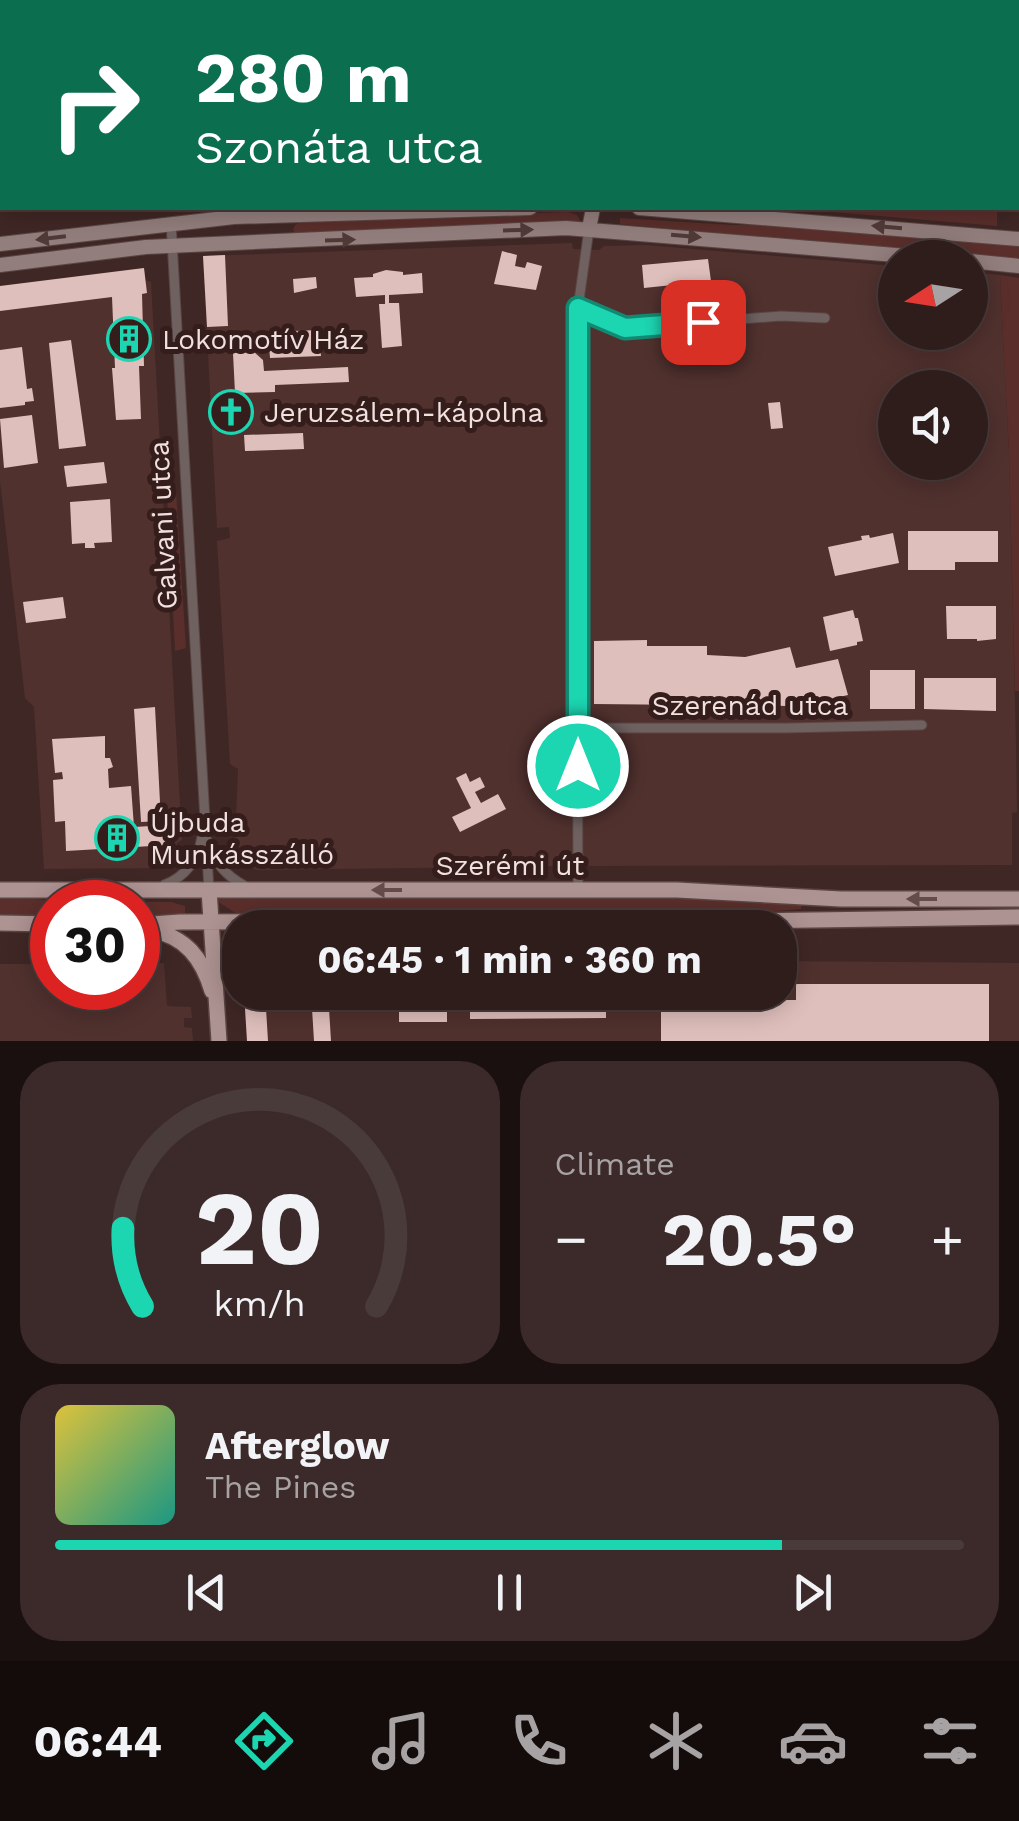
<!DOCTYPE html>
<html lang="en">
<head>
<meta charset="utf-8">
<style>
	body { margin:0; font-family:"Work Sans",sans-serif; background:#3b2a29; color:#f1f3f6; height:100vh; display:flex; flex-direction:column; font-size:38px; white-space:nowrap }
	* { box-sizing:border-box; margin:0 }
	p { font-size:32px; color:#a7a2a3 }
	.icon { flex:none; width:55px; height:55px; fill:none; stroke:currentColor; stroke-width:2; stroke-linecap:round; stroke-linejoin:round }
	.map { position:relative; height:1041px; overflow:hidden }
	.sheet { display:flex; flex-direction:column; gap:20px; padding:20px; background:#1a100f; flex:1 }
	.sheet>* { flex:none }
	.banner { position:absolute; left:0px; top:0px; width:1020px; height:210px; box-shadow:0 5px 25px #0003,0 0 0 2px #4a3b3b; background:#0b6e4f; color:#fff; overflow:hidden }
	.needle { width:65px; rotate:258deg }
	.controls { position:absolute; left:878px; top:240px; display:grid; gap:20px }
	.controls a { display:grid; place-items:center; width:110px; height:110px; border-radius:50%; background:#2f1d1c; box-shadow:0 5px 25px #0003,0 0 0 2px #4a3b3b; font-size:50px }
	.speed { position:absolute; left:30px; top:880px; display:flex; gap:20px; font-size:50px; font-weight:700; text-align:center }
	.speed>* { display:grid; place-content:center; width:130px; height:130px; border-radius:50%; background:#2f1d1c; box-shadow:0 5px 25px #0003,0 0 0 2px #4a3b3b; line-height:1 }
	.speed .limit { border:15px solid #d22; background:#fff; color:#111 }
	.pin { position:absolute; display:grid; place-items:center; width:85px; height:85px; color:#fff; margin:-42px; border-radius:20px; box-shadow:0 5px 15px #0006 }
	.me { position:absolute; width:110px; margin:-55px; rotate:0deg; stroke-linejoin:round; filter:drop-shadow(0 0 8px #0008) }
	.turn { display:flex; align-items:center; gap:35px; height:210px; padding:0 30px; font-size:45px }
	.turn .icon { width:130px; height:130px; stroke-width:2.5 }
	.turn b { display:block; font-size:70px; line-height:85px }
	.big { font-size:75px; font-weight:700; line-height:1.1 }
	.sheet .tile { flex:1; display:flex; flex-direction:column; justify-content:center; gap:15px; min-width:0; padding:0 35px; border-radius:40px; background:#3b2a29 }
	.sheet .dial { align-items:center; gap:0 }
	.dial svg { height:260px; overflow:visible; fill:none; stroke:#4a3b3b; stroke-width:7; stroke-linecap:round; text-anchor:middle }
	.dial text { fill:#f1f3f6; stroke:none }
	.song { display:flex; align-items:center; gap:30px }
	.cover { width:120px; height:120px; border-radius:15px; background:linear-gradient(135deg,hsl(50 70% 55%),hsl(170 70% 35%)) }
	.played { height:10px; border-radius:5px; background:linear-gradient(90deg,#1cd5b1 80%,#4a3b3b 80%) }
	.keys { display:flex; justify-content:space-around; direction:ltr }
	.heat { display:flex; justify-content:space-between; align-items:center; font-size:55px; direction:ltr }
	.sheet .tiles { flex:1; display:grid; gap:20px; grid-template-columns:1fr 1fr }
	.tile:last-child { grid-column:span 2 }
	.trip { position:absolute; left:222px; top:910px; width:575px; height:100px; border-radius:40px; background:#2f1d1c; box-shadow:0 5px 25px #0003,0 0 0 2px #4a3b3b; font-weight:700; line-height:100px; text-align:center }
	.tab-bar { display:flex; height:160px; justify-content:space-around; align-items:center; background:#130c0b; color:#a7a2a3 }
	.tab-bar .icon { width:70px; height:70px }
	.tab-bar .selected { color:#1cd5b1 }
	.tab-bar b { font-size:45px; color:#f1f3f6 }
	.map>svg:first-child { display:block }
	.built { fill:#50312e; fill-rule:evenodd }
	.green { fill:#5a2e2b }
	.water { fill:#310406 }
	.building { fill:#dfbfbc }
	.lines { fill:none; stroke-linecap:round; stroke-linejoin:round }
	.minor-casing { stroke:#5b4543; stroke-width:11 }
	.secondary-casing { stroke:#5b4543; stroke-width:16 }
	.primary-casing { stroke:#5b4543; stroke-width:18 }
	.minor { stroke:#6e6160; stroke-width:9 }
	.secondary { stroke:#927e7c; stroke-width:14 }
	.primary { stroke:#ad9391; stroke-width:15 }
	.oneway { fill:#503a38 }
	.oneway2 { fill:#644c4a }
	.route-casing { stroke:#128a73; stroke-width:25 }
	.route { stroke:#1cd5b1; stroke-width:18 }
	.labels { text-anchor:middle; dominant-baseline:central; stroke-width:10; stroke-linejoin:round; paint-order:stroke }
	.poi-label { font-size:28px; fill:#f0e0de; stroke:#341d1b; text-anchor:start }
	.street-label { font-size:28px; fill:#f0e0de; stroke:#341d1b }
</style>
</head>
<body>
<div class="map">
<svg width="1019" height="1041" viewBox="0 0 1019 1041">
	<rect width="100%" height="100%" fill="#3f2725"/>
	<path class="built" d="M 572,243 L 573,249 L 599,250 L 604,246 L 646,245 L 895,266 L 895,332 L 970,332 L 970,272 L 1000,275 L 1009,454 L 1016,745 L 1017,812 L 1012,813 L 1012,865 L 568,866 L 258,870 L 247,866 L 240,859 L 235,847 L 238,769 L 230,764 L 217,541 L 230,538 L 229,527 L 217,528 L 203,256 ZM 895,388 L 970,388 L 970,462 L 895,462 Z
		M 144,268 L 145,280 L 151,282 L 182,840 L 177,843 L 178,861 L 167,868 L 44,869 L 34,707 L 25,698 L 0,481 L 0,286 Z
		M 780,961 L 1019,963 L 1019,1041 L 247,1041 L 244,993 L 780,992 Z
		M 138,963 L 164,963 L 167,1006 L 191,1007 L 192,1018 L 184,1018 L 184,1027 L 192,1028 L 193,1041 L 0,1041 L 0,964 L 52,964 L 52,988 L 138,988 Z"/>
	<path class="green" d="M 786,208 L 997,208 L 997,226 Z
		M 568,212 L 577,215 L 581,222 C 486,224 391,232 295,234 L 293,229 L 296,224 L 305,221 Z
		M 620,218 L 732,225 L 789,225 L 1019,246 L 1019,260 L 620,224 Z
		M 1000,275 L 1019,278 L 1019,691 L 1015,691 L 1009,454 Z
		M 176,491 L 186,648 L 175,651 L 167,492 Z
		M 0,896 L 71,902 L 171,902 L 185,906 L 185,916 L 138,916 L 138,902 L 52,902 L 52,917 L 0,917 Z
		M 679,896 L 801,904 L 801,909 L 730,915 L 237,914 L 220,903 L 217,898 Z"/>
	<path class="water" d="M 505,0 L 1019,0 L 1019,114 L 1018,2 L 518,2 Z"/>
	<path class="building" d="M 502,251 L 517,255 L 515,266 L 525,268 L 527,262 L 542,266 L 536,290 L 494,284 Z
		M 225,255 L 228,326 L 207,327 L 203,256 Z
		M 708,259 L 711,281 L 644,288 L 642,265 Z
		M 144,268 L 147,293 L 142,294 L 144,366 L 139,366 L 141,419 L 116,420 L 112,368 L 115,368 L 112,297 L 0,311 L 0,286 Z
		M 386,270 L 403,272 L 403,275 L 422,273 L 423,293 L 389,295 L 389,303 L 399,303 L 402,346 L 382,348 L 379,304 L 385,304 L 385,295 L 356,297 L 354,278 L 373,277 L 373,274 Z
		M 316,277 L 317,288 L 294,293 L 293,279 Z
		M 319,330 L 321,356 L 270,358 L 268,332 Z
		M 71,340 L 86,446 L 59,449 L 49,343 Z
		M 22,347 L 27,389 L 32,388 L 34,401 L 25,402 L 25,405 L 0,408 L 0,350 Z
		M 254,352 L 263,360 L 264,371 L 348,367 L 349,382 L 275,385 L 275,392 L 235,393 L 233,353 Z
		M 222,402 L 240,402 L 240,422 L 223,423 Z
		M 780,402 L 783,428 L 771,429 L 768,403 Z
		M 32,415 L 38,463 L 4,468 L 0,419 Z
		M 303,433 L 304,449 L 245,451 L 244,435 Z
		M 104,462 L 107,483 L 67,487 L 64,466 Z
		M 110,499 L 112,542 L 94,543 L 95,548 L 85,548 L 85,543 L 72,544 L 70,502 Z
		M 908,531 L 998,531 L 998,562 L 955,562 L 955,570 L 908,570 Z
		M 893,533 L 899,563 L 835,576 L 828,547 L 862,540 L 861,536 L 869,535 L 870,538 Z
		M 63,597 L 66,618 L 26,623 L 23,602 Z
		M 946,606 L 996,606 L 996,639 L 977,641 L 977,639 L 947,639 Z
		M 853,610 L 855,618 L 858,618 L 863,641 L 857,642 L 857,645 L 830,651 L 823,617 Z
		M 647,640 L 647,646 L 707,646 L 707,655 L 745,657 L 790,647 L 796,668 L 838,659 L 848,695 L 800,706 L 594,704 L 594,641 Z
		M 870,670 L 915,670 L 915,709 L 870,709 Z
		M 924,678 L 996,678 L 996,711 L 924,709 Z
		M 155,707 L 161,821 L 141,822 L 134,709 Z
		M 105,736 L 105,758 L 110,758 L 113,767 L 108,769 L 109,788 L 131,786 L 134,827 L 168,825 L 169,845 L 66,851 L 65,821 L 55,822 L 53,780 L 63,779 L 62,772 L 55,773 L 52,739 Z
		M 466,773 L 470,782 L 480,777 L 485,787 L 475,792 L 481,803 L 498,794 L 506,809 L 460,832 L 452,817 L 471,808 L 456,778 Z
		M 177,850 L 178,861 L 164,862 L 164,868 L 154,868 L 153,856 L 163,855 L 163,851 Z
		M 796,984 L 989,984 L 989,1041 L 661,1041 L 661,1000 L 685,1000 L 685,992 L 701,992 L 701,1000 L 796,1000 Z
		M 244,992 L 265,992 L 268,1041 L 247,1041 Z
		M 311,992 L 328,992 L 331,1041 L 314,1041 Z
		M 399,997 L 447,997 L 447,1022 L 399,1022 Z
		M 606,998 L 606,1018 L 470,1019 L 470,999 Z"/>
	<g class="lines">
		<g class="minor-casing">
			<path id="minor" d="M 171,223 L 209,890
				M 577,308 L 625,328 L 781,316 L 825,318
				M 578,728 L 786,728 L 922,725
				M 208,842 C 215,863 226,876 245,886
				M 164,885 C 185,877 198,860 202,837
				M 578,889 L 576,322 L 589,229"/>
		</g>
		<g class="secondary-casing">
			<path id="secondary" d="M 639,208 L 1019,239
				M 589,229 L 593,208
				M 0,244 L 234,217 L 530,208
				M 970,261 L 1019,266
				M 0,265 L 146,247 L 566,228 L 932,258"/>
		</g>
		<g class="primary-casing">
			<path id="primary" d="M 0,890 L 677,890 L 841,899 L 1019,899
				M 209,890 L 219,1041
				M 0,923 L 52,924
				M 138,925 L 180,922 L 739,921 L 1019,917
				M 151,930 C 186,937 202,958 212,991"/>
		</g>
		<use href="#minor" class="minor"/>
		<use href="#secondary" class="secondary"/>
		<use href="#primary" class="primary"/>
	</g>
	<defs><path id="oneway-solid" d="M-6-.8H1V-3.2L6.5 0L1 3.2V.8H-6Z" transform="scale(2.5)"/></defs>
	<g class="oneway">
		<use href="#oneway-solid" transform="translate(887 227) rotate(-175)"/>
		<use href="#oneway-solid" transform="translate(518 230) rotate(-2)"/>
		<use href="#oneway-solid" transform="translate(686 236) rotate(5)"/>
		<use href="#oneway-solid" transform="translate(51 238) rotate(173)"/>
		<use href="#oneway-solid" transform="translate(340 240) rotate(-2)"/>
	</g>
	<g class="oneway2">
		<use href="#oneway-solid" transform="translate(387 890) rotate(180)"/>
		<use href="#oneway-solid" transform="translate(922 899) rotate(-180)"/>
	</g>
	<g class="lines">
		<g class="route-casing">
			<path id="route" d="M 578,766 L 578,308 L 625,328 L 703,322"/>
		</g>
		<use href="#route" class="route"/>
	</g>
	<defs>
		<g id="building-ring" transform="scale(2.25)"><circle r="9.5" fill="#341d1b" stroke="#1cd5b1" stroke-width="1.5"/><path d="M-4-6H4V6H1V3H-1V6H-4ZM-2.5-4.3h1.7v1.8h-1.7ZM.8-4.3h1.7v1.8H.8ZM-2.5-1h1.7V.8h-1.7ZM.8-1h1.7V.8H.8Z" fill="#1cd5b1"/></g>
		<g id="church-ring" transform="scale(2.25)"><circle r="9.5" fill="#341d1b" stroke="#1cd5b1" stroke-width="1.5"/><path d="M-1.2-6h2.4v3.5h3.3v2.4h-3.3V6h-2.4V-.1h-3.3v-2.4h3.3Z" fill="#1cd5b1"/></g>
	</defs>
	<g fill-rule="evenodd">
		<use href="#building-ring" x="129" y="339"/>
		<use href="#church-ring" x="231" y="412"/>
		<use href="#building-ring" x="117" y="838"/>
	</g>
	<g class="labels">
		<g class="poi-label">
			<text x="162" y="339">Lokomotív Ház</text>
			<text x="264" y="412">Jeruzsálem-kápolna</text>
			<text x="150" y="822">Újbuda<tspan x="150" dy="32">Munkásszálló</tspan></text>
		</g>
		<g class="street-label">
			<text transform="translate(163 525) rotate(-93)">Galvani utca</text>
			<text x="750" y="705">Szerenád utca</text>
			<text x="510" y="865">Szerémi út</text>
		</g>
	</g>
</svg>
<div class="controls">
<a><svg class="needle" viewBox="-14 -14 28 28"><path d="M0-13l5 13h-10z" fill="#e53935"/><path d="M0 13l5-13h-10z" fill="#a7a2a3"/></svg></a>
<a><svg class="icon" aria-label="sound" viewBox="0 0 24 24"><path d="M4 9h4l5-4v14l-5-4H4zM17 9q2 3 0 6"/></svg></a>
</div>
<div class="speed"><div class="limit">30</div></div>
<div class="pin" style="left:703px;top:322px;background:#d93025"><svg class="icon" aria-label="arrive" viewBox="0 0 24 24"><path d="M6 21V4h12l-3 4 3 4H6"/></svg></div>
<svg class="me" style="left:578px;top:766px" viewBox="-20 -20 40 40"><circle r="17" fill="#1cd5b1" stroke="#fff" stroke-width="3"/><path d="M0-11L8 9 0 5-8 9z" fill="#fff"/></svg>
<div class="trip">06:45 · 1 min · 360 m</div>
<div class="banner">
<div class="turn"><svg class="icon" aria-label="right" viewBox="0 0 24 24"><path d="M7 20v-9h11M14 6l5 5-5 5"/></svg><div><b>280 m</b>Szonáta utca</div></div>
</div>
</div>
<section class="sheet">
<div class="tiles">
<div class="tile dial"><svg viewBox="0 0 100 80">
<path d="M14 69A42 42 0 1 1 86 69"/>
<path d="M14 69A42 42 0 0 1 8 45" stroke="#1cd5b1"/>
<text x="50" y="56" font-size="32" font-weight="700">20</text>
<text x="50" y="72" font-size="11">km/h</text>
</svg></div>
<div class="tile"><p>Climate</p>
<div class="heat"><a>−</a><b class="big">20.5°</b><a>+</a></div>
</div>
<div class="tile">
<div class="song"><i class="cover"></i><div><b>Afterglow</b><p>The Pines</p></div></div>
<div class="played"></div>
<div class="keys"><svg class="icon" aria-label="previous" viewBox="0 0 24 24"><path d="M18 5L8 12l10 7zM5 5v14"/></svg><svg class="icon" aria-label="pause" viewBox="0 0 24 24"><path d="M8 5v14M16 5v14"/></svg><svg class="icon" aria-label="next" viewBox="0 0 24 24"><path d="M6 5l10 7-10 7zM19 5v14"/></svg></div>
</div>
</div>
</section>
<nav class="tab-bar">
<b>06:44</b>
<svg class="icon selected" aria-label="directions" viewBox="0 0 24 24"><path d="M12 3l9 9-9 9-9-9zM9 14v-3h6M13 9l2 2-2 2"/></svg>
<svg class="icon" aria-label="music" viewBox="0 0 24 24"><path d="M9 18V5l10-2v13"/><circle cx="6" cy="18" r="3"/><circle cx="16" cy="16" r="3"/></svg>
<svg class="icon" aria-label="phone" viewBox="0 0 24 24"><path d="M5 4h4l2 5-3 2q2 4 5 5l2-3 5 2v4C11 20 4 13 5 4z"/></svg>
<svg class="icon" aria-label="climate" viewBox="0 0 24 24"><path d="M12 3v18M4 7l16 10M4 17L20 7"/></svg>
<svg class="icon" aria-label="car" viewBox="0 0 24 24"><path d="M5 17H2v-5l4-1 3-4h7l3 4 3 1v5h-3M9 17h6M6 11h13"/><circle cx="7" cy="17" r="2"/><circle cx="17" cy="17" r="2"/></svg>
<svg class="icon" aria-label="filters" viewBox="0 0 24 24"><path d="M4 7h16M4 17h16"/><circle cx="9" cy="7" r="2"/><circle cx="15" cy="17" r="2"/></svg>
</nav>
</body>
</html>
